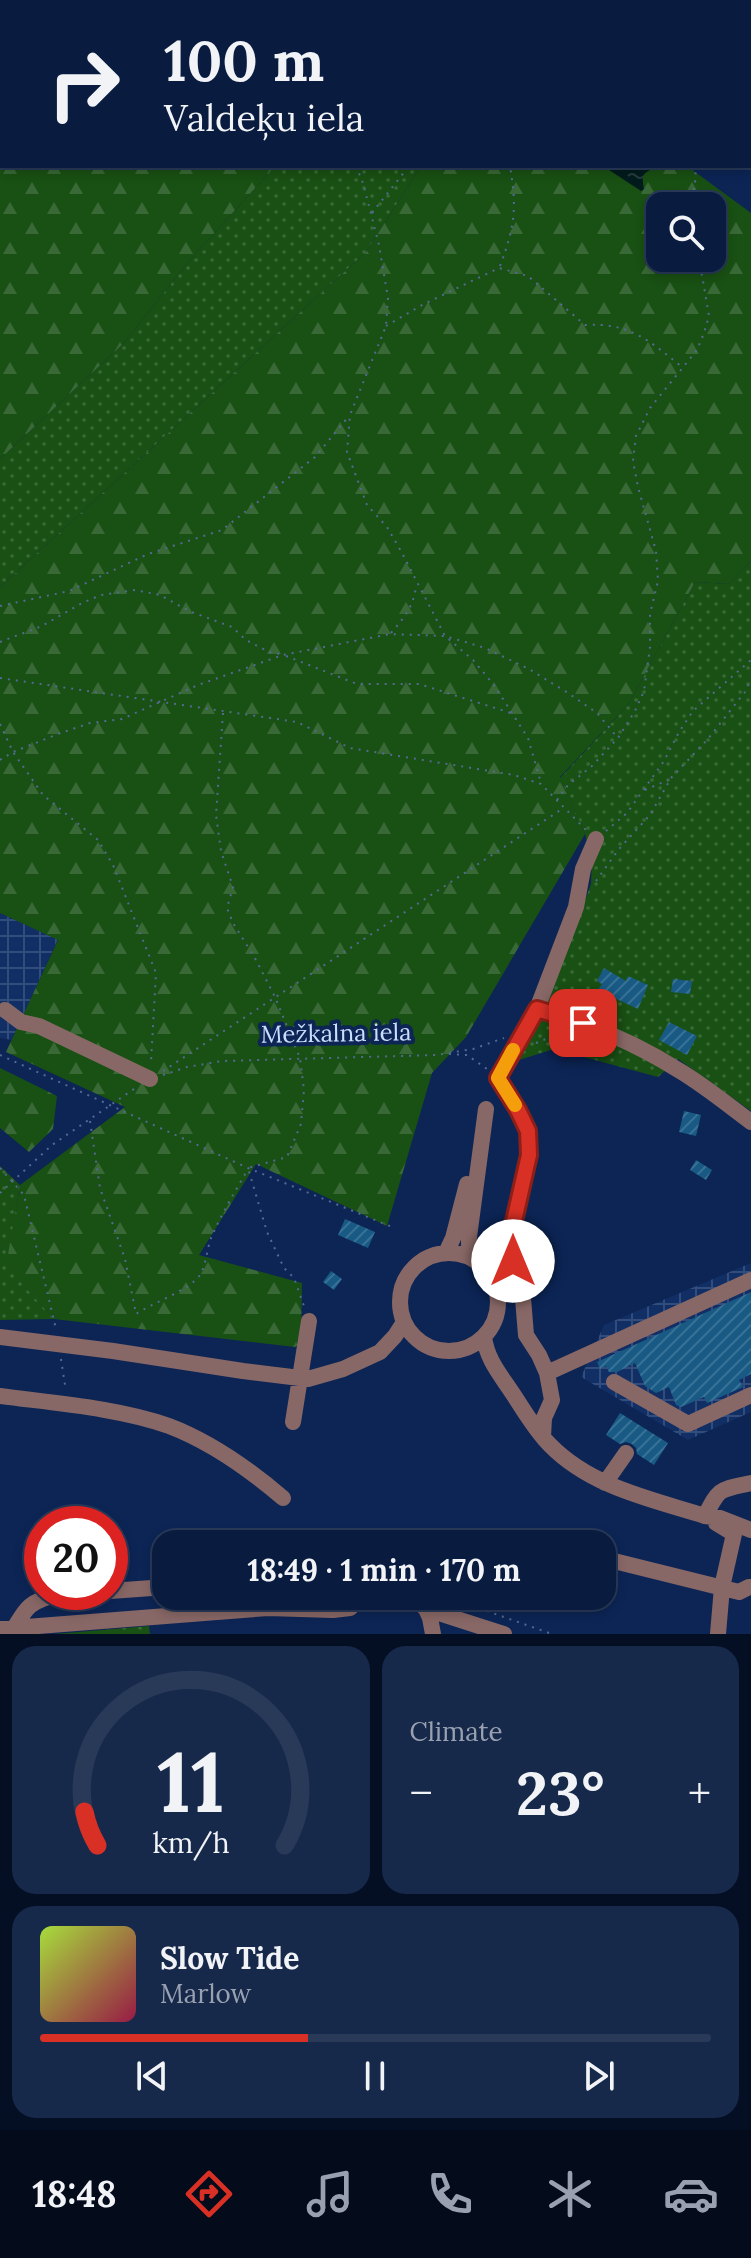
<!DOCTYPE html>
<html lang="en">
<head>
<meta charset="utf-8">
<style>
	body { margin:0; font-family:Lora,serif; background:#17294b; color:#f1f3f6; height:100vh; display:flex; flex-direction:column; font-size:30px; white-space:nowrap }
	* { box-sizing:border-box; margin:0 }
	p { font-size:26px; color:#99a1b1 }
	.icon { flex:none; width:44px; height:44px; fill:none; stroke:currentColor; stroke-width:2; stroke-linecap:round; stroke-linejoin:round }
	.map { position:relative; height:1634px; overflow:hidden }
	.details { display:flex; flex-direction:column; gap:12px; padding:12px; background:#050f23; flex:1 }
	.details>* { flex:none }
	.hud { position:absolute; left:0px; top:0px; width:752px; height:168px; box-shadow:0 4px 12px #0003,0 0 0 2px #293a59; background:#091c40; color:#f1f3f6; overflow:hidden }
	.buttons { position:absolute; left:646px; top:192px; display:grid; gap:16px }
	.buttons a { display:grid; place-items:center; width:80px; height:80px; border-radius:16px; background:#091c40; box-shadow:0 4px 12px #0003,0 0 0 2px #293a59; font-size:40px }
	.speed { position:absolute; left:24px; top:1506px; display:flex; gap:16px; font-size:40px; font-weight:700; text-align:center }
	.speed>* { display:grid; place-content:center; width:104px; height:104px; border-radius:50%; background:#091c40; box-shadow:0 4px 12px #0003,0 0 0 2px #293a59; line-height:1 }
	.speed .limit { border:12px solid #d22; background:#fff; color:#111 }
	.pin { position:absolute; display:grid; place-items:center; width:68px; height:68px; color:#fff; margin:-34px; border-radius:16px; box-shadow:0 4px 12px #0006 }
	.me { position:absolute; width:88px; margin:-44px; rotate:0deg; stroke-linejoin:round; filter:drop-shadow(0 0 6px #0008) }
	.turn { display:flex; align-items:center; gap:28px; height:168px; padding:0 32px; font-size:36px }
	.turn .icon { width:104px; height:104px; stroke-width:2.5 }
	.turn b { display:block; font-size:56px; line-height:68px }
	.big { font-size:60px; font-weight:700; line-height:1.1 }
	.details .card { flex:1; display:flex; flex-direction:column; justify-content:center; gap:12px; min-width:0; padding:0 28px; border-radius:24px; background:#17294b }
	.details .dial { align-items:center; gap:0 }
	.dial svg { height:208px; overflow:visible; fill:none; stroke:#293a59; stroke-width:7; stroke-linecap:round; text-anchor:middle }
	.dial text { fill:#f1f3f6; stroke:none }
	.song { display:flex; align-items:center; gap:24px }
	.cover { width:96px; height:96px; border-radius:12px; background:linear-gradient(135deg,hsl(80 70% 55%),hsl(340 70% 35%)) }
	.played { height:8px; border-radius:4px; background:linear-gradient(90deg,#d93025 40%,#293a59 40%) }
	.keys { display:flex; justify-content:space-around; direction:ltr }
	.heat { display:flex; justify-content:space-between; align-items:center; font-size:44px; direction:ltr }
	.details .tiles { flex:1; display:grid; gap:12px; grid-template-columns:1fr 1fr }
	.card:last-child { grid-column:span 2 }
	.trip { position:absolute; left:152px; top:1530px; width:464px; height:80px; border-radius:24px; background:#091c40; box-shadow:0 4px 12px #0003,0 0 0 2px #293a59; font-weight:700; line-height:80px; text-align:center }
	.tab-bar { display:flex; height:128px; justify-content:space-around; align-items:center; background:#040b1a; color:#99a1b1 }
	.tab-bar .icon { width:56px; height:56px }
	.tab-bar .current { color:#d93025 }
	.tab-bar b { font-size:36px; color:#f1f3f6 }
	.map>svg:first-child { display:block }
	.industrial { fill:url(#industrial-grid) }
	.grass { fill:url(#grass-dots) }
	.forest { fill:url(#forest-firs); fill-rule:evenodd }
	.water { fill:url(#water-ripples) }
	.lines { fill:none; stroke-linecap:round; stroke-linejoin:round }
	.stream { stroke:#021b1d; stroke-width:4 }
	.building { fill:url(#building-hatch) }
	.path { stroke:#546a94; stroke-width:2; stroke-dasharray:2 6; stroke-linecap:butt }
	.minor { stroke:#886866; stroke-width:16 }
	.route-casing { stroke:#8d1f18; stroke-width:20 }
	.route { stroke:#d93025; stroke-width:14 }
	.slow { stroke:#f59e0b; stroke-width:14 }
	.labels { text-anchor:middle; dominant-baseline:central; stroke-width:8; stroke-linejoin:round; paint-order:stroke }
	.street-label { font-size:24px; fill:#cbddfc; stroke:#0c2555 }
</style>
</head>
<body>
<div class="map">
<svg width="751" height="1634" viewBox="0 0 751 1634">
	<defs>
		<pattern id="industrial-grid" width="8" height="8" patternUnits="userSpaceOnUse" patternTransform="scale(2)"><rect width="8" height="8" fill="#112e65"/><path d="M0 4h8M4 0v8" fill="none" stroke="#324c7c"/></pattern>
		<pattern id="grass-dots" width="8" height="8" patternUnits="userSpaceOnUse" patternTransform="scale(2)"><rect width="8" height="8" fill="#195013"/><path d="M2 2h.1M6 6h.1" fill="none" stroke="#396936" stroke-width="1.8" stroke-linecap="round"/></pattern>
		<pattern id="forest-firs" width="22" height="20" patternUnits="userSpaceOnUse" patternTransform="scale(2)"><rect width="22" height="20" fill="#195013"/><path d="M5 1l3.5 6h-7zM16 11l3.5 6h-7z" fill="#396936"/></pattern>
		<pattern id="water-ripples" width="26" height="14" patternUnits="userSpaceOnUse" patternTransform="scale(2)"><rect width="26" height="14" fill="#021b1d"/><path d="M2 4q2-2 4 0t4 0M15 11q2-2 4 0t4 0" fill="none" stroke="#263c3f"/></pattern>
		<pattern id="building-hatch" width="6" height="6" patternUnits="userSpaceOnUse" patternTransform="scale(2)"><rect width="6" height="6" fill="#185a84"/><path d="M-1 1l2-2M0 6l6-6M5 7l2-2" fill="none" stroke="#387196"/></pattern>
	</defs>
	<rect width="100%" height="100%" fill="#0c2555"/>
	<path class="industrial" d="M 0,913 L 58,939 L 12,1040 L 0,1038 Z
		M 751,1263 L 751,1412 L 688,1440 L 581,1377 L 604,1325 Z"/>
	<path class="grass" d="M 275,166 L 421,166 L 366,252 L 0,587 L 0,459 L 123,344 L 190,260 Z
		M 751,561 L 751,1111 L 678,1059 L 658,1077 L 554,1049 L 519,1060 L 517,1056 L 526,1040 L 541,1022 L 591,884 L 592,859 L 585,834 L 560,778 L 628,705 L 695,582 L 729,584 Z
		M 0,1166 L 20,1185 L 7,1266 L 54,1319 L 0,1320 Z
		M 149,1626 L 150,1634 L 55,1634 Z"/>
	<path class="forest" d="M 0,126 L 2,126 L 2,166 L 275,166 L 190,260 L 123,344 L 0,459 Z
		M 421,166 L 687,166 L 751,213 L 751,561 L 729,584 L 695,582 L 628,705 L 560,777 L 585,834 L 466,1037 L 432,1073 L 387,1226 L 256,1164 L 199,1255 L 302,1283 L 301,1343 L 295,1347 L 54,1319 L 6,1266 L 20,1185 L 125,1107 L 6,1052 L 58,940 L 0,913 L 0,587 L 366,252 ZM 660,206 L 712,206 L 712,258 L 660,258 Z
		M 0,1068 L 57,1096 L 53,1129 L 29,1152 L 0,1128 Z"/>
	<path class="water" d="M 603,166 L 656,166 C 644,175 641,171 644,189 L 641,191 Z"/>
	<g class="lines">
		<path class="stream" d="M 2,2 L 3,0
			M 59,2 L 60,0
			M 106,2 L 107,0
			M 163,2 L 163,0
			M 590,2 L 599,0
			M 0,27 L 2,7
			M 0,130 L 2,129"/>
	</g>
	<path class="building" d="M 604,968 L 626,981 L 628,976 L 648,985 L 638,1009 L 610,996 L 599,1012 L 588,1005 L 602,984 L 597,981 Z
		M 673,979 L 692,981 L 690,994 L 671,992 Z
		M 669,1022 L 697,1036 L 687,1055 L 659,1040 Z
		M 684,1111 L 701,1115 L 696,1136 L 679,1132 Z
		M 696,1160 L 712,1170 L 706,1180 L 690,1170 Z
		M 345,1219 L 375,1232 L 368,1248 L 338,1235 Z
		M 331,1271 L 342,1279 L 334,1290 L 323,1282 Z
		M 751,1292 L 751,1374 L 739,1380 L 743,1387 L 707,1403 L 704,1397 L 681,1407 L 676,1405 L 669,1387 L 656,1393 L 645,1386 L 635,1363 L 617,1372 L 609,1372 L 606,1366 L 600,1369 L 597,1362 Z
		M 620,1413 L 668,1443 L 654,1465 L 637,1454 L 636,1448 L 632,1444 L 626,1442 L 620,1444 L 606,1435 Z"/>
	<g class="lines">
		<path class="path" d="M 681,0 L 681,2
			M 744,0 L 748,2
			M 654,2 L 664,0
			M 750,3 L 751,3
			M 0,142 L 2,142
			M 356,166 L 363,183 L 379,245 L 388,298 L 386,326 L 350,415 L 347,452 L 367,505 L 387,527 L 401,551 L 445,636 L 473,660 L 494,685 L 528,738 L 541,783
			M 691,206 L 695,183 L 696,166
			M 372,213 L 409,166
			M 500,266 C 515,226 517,209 510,166
			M 386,326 L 424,304 L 499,268 L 528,276 L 585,325 C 629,322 650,341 682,367
			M 0,606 L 69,591 L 148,554 L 222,530 L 315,457 L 349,416
			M 391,633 C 404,618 413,607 416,587
			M 0,642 L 42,626 L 82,603 L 101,595 L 135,590 L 160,595 L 189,611 L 232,627 L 246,640 L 269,652 L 280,654
			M 286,656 L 357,684 L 419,684 L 514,714
			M 0,678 L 297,722 L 350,748 L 514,775 L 541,784 L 586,830
			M 223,713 L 216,815 L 221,851 L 233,887 L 227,908 L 233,923 L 256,960 L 275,997 L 300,1058 L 304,1090 L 301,1124 L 287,1157 L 248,1168 L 267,1232 L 284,1268 L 294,1278 L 305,1309
			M 0,724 L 13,752 L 43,795 L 98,840 L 113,865 L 156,973 L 151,1062
			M 0,760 L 13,752 L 58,734 L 90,723 L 122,719 L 198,685 L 283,655 L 390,634 L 445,636 L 485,648 L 529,669 L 568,693 L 597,713 L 618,738
			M 645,790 L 668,780
			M 557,800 L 568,785 L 591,767 L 618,738 L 635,711 L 644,691 L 650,647 L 650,614 L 658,581 L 656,551 L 638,487 L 633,461 L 636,436 L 650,408 L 697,350 L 704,333 L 709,316 L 699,258
			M 606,831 L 627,813 L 664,761 L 679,732 L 693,711 L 751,660
			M 596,881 L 619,849 L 650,815 L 671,778 L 707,740 L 745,692 L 751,679
			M 536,1043 L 563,1032
			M 449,1054 L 467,1055 L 487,1069
			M 0,1055 L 248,1168 L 392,1227
			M 163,1071 L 562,809
			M 163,1075 L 187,1067 L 222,1061 L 436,1055 L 473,1049 L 504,1038
			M 90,1121 L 100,1188 L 125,1259 L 136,1314 C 152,1303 190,1290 200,1275 C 206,1265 207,1249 211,1238 C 221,1215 234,1193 247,1171
			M 0,1168 L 24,1195 L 56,1329
			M 0,1193 L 52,1145 L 134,1089
			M 61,1359 L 65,1385
			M 459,1596 L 470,1605 L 552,1634"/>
		<path class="minor" d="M 537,1009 C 586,1022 637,1044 680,1071 C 705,1086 728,1105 751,1122
			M 5,1010 L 21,1022 L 39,1026 L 150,1079
			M 446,1253 L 453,1238 L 467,1184
			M400 1302a49 49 0 1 1 98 0a49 49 0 1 1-98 0Z
			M 474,1260 L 469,1248 L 469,1237 L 486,1109
			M 0,1337 L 113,1351 L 243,1371 L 308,1379 L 343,1369 L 380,1352 L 395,1336 L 404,1322
			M 484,1337 C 487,1359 499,1373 511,1391 C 524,1410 534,1429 550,1445 C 591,1487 651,1499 705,1516 L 720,1518 L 751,1530
			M 547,1373 L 751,1280
			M 614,1382 L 688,1424 L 751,1395
			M 0,1396 C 53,1403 119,1408 169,1426 C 211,1442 249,1469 283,1498
			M 293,1422 L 309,1321
			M 543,1437 L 544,1418 L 552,1400 L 547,1373 L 539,1355 L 526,1335 L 522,1286 L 513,1261 L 512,1230 L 529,1155 L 528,1131 L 518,1110 L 498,1078 L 537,1009 L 576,907 L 583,869 L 596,839
			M 605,1483 L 626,1453
			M 705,1516 C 720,1487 719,1490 751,1483
			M 716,1523 L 734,1534 L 722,1587 L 718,1634
			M 602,1558 L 739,1592 L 749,1587 L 751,1587
			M 110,1591 L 166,1587
			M 413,1596 L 426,1609 L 504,1634
			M 426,1609 L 430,1618 L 433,1634
			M 426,1609 L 436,1596
			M 14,1628 C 19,1621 23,1612 30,1606 C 47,1592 78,1593 100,1592
			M 0,1629 L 268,1608 L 333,1610 L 350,1608 L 362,1596"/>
	</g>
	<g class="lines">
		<g class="route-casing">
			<path id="route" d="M 513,1261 L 512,1230 L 529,1155 L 528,1131 L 518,1110 L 498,1078 L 537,1009 L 583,1023"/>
		</g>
		<use href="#route" class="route"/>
		<path class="slow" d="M 513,1050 L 498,1078 L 515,1105"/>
	</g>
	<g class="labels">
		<g class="street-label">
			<text transform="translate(336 1033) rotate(-1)">Mežkalna iela</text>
		</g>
	</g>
</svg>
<div class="buttons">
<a><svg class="icon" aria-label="search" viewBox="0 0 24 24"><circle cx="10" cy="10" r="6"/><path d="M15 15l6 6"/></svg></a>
</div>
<div class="speed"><div class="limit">20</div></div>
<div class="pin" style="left:583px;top:1023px;background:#d93025"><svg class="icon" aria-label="arrive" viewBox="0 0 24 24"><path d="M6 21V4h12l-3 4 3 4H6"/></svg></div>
<svg class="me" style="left:513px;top:1261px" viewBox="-20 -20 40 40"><circle r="19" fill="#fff"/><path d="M0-13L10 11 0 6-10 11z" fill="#d93025"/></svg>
<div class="trip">18:49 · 1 min · 170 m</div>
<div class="hud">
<div class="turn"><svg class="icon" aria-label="right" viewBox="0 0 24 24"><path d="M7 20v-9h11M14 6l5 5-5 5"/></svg><div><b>100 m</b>Valdeķu iela</div></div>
</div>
</div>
<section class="details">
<div class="tiles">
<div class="card dial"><svg viewBox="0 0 100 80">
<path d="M14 69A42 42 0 1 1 86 69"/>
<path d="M14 69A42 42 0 0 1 9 56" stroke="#d93025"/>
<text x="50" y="56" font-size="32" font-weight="700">11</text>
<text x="50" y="72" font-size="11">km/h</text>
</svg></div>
<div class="card"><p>Climate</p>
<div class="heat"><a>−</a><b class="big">23°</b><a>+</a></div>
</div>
<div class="card">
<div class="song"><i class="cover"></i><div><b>Slow Tide</b><p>Marlow</p></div></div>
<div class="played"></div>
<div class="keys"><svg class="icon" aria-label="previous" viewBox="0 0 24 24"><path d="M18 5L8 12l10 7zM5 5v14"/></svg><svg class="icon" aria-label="pause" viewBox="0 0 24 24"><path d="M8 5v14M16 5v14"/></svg><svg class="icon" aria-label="next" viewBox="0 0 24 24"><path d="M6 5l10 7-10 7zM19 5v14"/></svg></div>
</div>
</div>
</section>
<nav class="tab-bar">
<b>18:48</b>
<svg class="icon current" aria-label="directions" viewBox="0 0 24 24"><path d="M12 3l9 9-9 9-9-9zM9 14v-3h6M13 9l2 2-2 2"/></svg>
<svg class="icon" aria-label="music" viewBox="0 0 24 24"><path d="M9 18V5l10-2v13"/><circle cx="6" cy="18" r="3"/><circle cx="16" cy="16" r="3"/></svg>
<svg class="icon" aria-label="phone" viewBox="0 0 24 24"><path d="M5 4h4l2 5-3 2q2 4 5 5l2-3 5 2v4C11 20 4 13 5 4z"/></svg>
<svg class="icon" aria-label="climate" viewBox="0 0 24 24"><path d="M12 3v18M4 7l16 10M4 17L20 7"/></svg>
<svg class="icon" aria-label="car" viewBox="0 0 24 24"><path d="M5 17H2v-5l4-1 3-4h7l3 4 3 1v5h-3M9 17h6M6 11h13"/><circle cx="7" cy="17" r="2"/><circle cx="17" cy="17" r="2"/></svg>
</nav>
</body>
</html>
